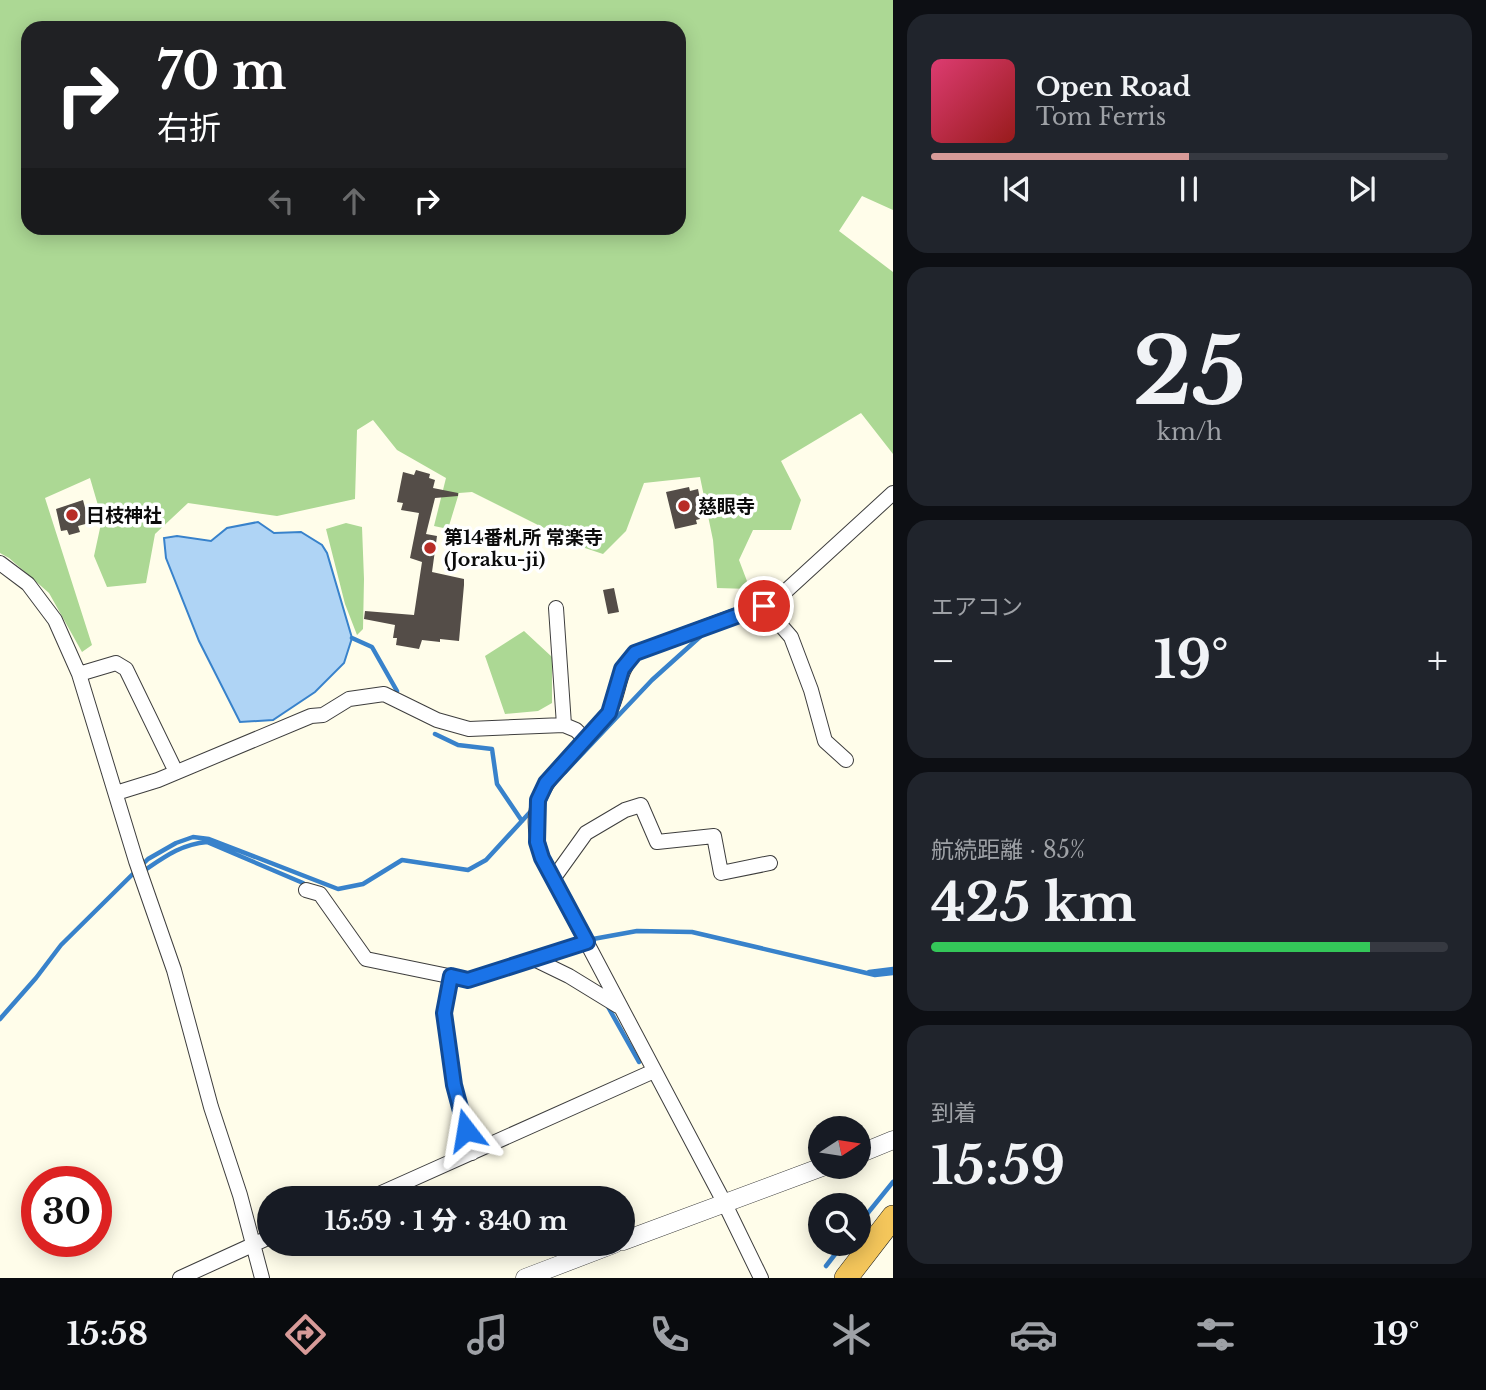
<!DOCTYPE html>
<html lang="ja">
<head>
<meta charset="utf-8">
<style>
	body { margin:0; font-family:"Libre Baskerville","Noto Sans JP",serif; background:#20242c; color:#f1f3f6; height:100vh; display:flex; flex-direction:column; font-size:26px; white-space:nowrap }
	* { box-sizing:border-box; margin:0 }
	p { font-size:23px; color:#9ea1a6 }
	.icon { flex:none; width:38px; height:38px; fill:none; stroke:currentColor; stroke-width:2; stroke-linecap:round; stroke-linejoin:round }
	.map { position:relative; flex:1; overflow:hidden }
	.sheet { display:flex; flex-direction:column; gap:14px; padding:14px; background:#0d0f14; width:593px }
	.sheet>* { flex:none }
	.hud { position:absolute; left:21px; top:21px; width:665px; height:214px; border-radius:21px; box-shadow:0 4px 18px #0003; background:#202124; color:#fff; overflow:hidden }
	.needle { width:46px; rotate:78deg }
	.buttons { position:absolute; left:808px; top:1116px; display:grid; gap:14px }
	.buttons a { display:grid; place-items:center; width:63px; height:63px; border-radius:50%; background:#171b24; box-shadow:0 4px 18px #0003; font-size:35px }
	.speed { position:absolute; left:21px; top:1166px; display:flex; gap:14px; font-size:35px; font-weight:700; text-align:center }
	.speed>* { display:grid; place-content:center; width:91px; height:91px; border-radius:50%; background:#171b24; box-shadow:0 4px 18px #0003; line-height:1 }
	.speed .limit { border:10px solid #d22; background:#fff; color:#111 }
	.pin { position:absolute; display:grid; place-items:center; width:60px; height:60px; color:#fff; margin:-30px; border:4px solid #fff; border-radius:50%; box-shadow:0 2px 7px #0007 }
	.me { position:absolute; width:77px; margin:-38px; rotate:346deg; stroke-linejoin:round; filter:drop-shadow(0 0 5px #0008) }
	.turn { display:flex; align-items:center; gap:24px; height:147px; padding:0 21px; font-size:32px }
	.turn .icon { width:91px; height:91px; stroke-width:2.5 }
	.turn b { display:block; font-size:49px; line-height:60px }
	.lanes { display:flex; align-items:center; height:66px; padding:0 21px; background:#0003; justify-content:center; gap:35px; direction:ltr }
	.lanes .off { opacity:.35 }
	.big { font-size:52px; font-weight:800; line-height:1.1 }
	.sheet .card { flex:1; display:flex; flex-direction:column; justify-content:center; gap:10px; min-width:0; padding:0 24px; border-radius:21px; background:#20242c }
	.sheet .dial { align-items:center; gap:0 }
	.dial b { font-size:91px; line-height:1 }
	.song { display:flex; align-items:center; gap:21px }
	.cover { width:84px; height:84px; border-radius:10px; background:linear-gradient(135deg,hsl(340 70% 55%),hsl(0 70% 35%)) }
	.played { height:7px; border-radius:4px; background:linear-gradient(90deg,#d79a98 50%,#363941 50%) }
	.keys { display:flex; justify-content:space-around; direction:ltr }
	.heat { display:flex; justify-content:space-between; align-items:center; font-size:38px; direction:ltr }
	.charge { height:10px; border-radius:5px; background:linear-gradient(90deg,#34c759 85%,#363941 0) }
	.trip { position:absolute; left:257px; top:1186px; width:378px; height:70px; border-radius:35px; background:#171b24; box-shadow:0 4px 18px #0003; font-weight:800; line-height:70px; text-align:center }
	.dock { display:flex; height:112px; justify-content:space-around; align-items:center; background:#090b0e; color:#9ea1a6 }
	.dock .icon { width:49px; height:49px }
	.dock .active { color:#d79a98 }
	.dock b { font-size:32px; color:#f1f3f6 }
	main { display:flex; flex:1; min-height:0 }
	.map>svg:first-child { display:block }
	.forest { fill:#acd894; fill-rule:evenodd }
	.water { fill:#afd4f5; stroke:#3882cb; stroke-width:2 }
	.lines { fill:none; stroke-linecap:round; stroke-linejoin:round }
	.stream { stroke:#3882cb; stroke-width:4.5 }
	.building { fill:#544d48 }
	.minor-casing { stroke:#3e3e3e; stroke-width:16 }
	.tertiary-casing { stroke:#3e3e3e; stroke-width:19 }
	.trunk-casing { stroke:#1c1c1c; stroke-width:24 }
	.minor { stroke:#fff; stroke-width:14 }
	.tertiary { stroke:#fff; stroke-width:18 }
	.trunk { stroke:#f4c65b; stroke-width:23 }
	.route-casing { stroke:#114b97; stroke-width:18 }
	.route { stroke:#1a73e8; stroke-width:12 }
	.poi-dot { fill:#b82d26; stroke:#fff; stroke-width:2.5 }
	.labels { text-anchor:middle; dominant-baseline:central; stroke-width:7; stroke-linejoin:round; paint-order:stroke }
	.poi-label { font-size:19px; font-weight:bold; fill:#0b0b0b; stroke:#fff; text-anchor:start }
</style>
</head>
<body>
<main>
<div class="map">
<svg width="893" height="1278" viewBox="0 0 893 1278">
	<rect width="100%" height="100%" fill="#fffdea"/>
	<path class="forest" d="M 0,0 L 893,0 L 893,210 L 862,196 L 839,231 L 893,272 L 893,454 L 861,413 L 781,461 L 801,500 L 791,530 L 753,530 L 739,560 L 750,589 L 717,588 L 713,540 L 700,477 L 644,483 L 626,531 L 603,554 L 582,547 L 472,492 L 459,493 L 448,529 L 434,526 L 446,478 L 397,450 L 373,420 L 357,430 L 355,499 L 277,516 L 188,503 L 155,534 L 146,583 L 107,587 L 94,556 L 102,519 L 90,478 L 45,498 L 92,645 L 82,652 L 49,593 L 9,558 L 0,553 ZM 28,28 L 679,28 L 679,228 L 28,228 Z
		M 346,523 L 362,527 L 364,579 L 363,629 L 357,635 L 345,604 L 326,529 Z
		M 524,631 L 552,657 L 552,703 L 538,711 L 505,714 L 485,656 Z"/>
	<path class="water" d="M 258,522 L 274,533 L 301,532 L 322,545 L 327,553 L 352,638 L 344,663 L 315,692 L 273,720 L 240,722 L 199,641 L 166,558 L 164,538 L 177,536 L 211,541 L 227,528 Z"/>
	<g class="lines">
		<path class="stream" d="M 352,638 L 372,647 L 397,691
			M 435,734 L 458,745 L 492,749 L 497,784 L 522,821
			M 565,772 L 652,680 L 702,635
			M 142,872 C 163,858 181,844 207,842 L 303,883
			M 593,939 L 637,931 L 692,932 L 875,975 L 893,973
			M 869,972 L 893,969
			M 607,1005 L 639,1062
			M 0,1019 L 36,978 L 61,945 L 148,859 L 176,843 L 193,837 L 209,839 L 338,889 L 363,884 L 402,860 L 468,870 L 486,860 L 532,810
			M 859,1224 L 893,1182
			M 826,1266 L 843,1244"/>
	</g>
	<path class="building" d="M 416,470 L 430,474 L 429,478 L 435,480 L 433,488 L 458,493 L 458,496 L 435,498 L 426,534 L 437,536 L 432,572 L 464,579 L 464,585 L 459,641 L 440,639 L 440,642 L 422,640 L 419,649 L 396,645 L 397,638 L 393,638 L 395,625 L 364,619 L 365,611 L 414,615 L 422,562 L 410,558 L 419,513 L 401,510 L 403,503 L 397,502 L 403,472 L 414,475 Z
		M 689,487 L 690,491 L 698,489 L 701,504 L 696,505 L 700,519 L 696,520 L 697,524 L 675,529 L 666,492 Z
		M 83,500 L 89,523 L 78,526 L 80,532 L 69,535 L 67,530 L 61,531 L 56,509 Z
		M 614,588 L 619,612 L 608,614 L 603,590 Z"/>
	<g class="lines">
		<g class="minor-casing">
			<path id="minor" d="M 0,563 L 28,584 L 55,620 L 79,674 L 136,861 L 174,970 L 211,1107 L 240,1195 L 262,1278
				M 764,606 L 791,637 L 811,690 L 825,741 L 846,760
				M 556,608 L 564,725
				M 79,674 L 116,663 L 126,669 L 176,772
				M 116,793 L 158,780 L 311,716 L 323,715 L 349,699 L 384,694 L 437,720 L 469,729 L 564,725 L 576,730 L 585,739
				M 553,879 L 586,833 L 625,810 L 641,805 L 657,842 L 714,836 L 721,873 L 770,863
				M 306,890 L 320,894 L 366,959 L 468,980 L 587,942
				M 534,959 L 569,976 L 618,1006
				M 451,976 L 444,1013 L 454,1085 L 472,1153
				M 368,1199 L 654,1071
				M 180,1278 L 270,1237
				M 761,1278 L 724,1202 L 542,858 C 522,796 551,778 588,736 C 595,728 604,721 609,712 C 621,691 616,674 635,653 L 775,601 L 893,493"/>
		</g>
		<g class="tertiary-casing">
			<path id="tertiary" d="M 859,1154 L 893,1140
				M 623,1241 L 822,1167
				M 525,1278 L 614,1244"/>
		</g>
		<g class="trunk-casing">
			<path id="trunk" d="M 846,1278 L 893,1217"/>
		</g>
		<use href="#minor" class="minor"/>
		<use href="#tertiary" class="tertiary"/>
		<use href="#trunk" class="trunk"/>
	</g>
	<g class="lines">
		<g class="route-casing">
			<path id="route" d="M 466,1130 L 454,1085 L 444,1013 L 451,976 L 468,980 L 587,942 L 542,858 L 537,842 L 538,800 L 546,783 L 609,713 L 622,669 L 635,653 L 764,606"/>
		</g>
		<use href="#route" class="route"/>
	</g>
	<g class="poi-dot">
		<circle cx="684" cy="506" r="7"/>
		<circle cx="72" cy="515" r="7"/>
		<circle cx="430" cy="548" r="7"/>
	</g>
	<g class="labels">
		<g class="poi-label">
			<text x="698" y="506">慈眼寺</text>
			<text x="86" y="515">日枝神社</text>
			<text x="444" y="537">第14番札所 常楽寺<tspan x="444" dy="22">(Joraku-ji)</tspan></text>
		</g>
	</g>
</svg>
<div class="buttons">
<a><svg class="needle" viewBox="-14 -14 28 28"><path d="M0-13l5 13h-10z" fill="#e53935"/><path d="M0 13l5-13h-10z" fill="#9ea1a6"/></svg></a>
<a><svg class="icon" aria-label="search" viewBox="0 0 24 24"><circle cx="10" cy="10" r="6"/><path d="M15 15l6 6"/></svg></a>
</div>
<div class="speed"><div class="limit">30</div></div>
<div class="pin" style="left:764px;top:606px;background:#d93025"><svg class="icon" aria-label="arrive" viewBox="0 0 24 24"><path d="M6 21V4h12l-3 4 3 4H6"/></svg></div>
<svg class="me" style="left:466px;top:1130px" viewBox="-20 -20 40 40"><path d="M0-17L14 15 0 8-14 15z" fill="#1a73e8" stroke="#fff" stroke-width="4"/></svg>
<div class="trip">15:59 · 1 分 · 340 m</div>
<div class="hud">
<div class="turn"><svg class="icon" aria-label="right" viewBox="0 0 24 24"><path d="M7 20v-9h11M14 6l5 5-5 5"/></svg><div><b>70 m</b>右折</div></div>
<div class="lanes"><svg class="icon off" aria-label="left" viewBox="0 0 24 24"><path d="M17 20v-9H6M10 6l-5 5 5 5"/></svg><svg class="icon off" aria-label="ahead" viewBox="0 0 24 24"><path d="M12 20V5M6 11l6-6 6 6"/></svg><svg class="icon" aria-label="right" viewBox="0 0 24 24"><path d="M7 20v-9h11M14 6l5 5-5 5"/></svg></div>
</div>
</div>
<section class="sheet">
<div class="card">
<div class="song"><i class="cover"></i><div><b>Open Road</b><p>Tom Ferris</p></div></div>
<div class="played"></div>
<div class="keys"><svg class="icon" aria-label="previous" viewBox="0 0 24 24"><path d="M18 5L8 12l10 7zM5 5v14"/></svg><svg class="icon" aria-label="pause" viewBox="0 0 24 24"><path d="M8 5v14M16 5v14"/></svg><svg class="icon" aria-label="next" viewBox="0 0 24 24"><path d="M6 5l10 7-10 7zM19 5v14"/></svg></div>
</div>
<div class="card dial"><b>25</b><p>km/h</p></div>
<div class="card"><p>エアコン</p>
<div class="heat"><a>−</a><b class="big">19°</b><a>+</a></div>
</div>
<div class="card"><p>航続距離 · 85%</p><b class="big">425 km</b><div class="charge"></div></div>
<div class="card"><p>到着</p><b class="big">15:59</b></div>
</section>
</main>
<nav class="dock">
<b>15:58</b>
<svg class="icon active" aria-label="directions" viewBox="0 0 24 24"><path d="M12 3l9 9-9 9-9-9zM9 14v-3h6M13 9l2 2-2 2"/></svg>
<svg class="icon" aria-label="music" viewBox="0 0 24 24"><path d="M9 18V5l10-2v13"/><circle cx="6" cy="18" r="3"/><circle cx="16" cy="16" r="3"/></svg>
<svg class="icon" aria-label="phone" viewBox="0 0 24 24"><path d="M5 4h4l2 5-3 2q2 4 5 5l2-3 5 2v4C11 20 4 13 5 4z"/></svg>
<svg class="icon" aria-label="climate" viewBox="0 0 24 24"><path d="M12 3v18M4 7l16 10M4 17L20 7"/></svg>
<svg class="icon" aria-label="car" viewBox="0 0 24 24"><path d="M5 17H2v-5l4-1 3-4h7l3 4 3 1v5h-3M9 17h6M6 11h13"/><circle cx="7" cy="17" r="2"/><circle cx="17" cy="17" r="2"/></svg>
<svg class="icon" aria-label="filters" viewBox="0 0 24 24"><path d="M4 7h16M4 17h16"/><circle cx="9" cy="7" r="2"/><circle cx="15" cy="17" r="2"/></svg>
<b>19°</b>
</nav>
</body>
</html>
